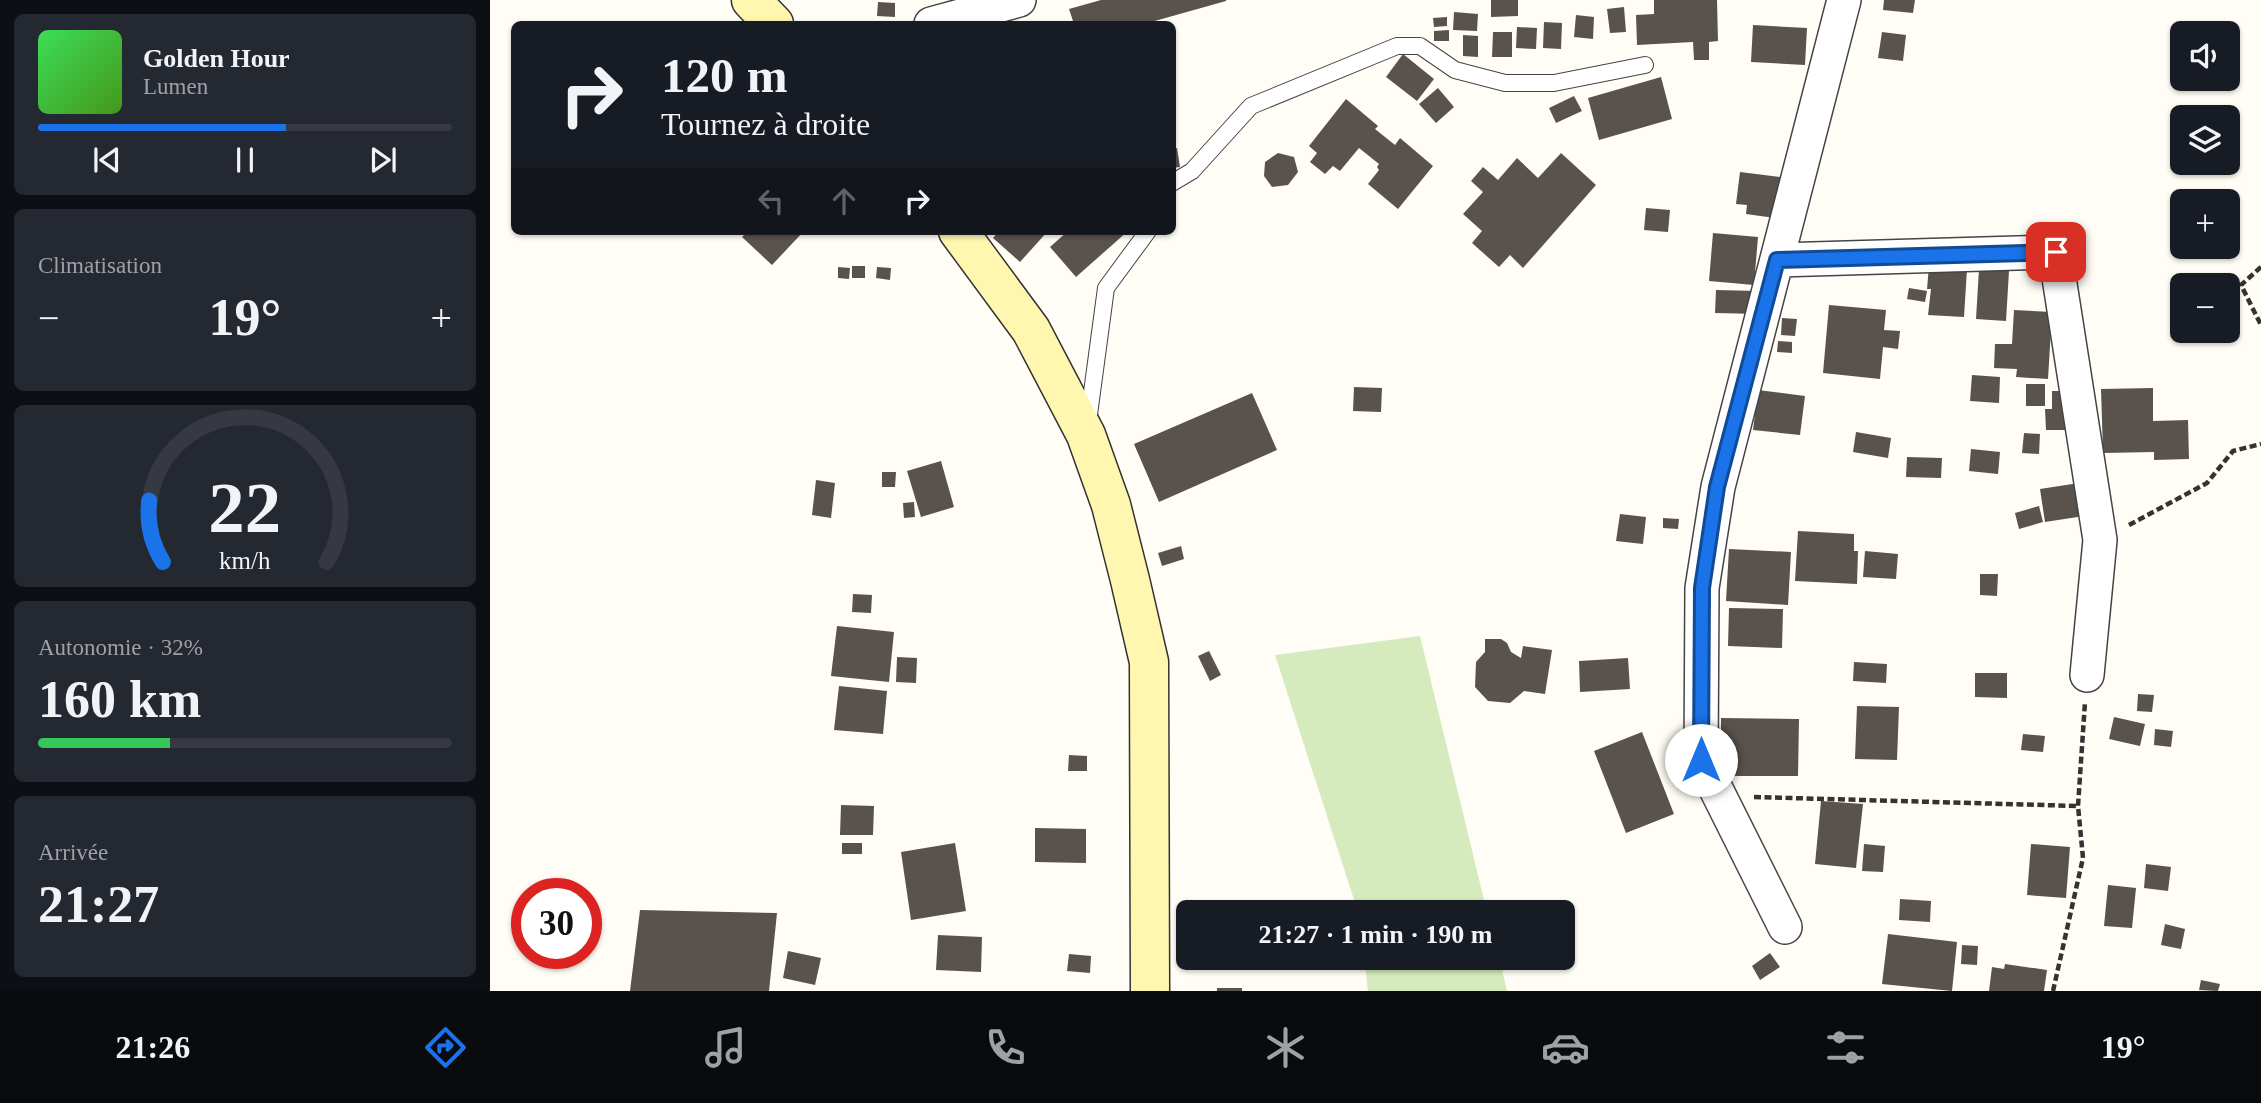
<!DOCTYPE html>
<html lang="fr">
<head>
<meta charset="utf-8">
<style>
	body { margin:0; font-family:"Times New Roman",serif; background:#242831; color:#f1f3f6; height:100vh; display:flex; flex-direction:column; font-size:26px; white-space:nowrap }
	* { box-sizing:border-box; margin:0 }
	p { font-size:23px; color:#9ea1a6 }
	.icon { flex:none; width:38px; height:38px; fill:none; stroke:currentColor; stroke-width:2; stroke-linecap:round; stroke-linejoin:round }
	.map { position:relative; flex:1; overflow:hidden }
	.panel { display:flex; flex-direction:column; gap:14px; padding:14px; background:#0d0f14; width:490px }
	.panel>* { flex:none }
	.guide { position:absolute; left:21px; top:21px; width:665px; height:214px; border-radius:10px; box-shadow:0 2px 5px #0004; background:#171b24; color:#f1f3f6; overflow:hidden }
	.tools { position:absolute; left:1680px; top:21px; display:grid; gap:14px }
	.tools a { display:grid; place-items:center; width:70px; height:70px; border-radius:10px; background:#171b24; box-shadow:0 2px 5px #0004; font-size:35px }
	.speed { position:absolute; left:21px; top:878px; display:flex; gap:14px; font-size:35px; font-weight:700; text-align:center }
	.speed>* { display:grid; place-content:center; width:91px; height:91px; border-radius:50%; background:#171b24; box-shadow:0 2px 5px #0004; line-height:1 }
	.speed .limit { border:10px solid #d22; background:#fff; color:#111 }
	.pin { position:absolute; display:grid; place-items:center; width:60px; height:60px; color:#fff; margin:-30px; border-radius:14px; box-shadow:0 4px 10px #0006 }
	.me { position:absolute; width:77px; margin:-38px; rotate:0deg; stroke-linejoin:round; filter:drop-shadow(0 0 5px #0008) }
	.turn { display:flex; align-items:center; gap:24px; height:147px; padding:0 35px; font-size:32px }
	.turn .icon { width:91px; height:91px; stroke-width:2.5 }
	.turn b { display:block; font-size:49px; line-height:60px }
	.lanes { display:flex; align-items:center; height:66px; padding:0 35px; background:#0003; justify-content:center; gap:35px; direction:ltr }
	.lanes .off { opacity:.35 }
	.big { font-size:52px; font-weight:800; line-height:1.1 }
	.panel .card { flex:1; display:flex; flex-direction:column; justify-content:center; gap:10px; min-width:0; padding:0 24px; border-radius:10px; background:#242831 }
	.panel .dial { align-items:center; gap:0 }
	.dial svg { height:182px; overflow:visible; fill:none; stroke:#363941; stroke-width:7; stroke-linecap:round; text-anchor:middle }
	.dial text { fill:#f1f3f6; stroke:none }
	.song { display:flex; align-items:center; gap:21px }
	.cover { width:84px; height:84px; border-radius:10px; background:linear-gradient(135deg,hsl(130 70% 55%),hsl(100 70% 35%)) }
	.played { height:7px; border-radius:4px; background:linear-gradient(90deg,#1a73e8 60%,#363941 60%) }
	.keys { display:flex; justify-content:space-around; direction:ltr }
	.heat { display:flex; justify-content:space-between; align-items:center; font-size:38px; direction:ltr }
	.charge { height:10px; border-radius:5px; background:linear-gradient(90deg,#34c759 32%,#363941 0) }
	.trip { position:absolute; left:686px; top:900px; width:399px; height:70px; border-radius:10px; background:#171b24; box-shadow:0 2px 5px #0004; font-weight:800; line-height:70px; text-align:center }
	.dock { display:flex; height:112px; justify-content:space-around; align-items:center; background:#090b0e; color:#9ea1a6 }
	.dock .icon { width:49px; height:49px }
	.dock .current { color:#1a73e8 }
	.dock b { font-size:32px; color:#f1f3f6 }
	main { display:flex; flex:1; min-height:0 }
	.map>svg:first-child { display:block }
	.green { fill:#d5ebbd }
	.building { fill:#5a524d }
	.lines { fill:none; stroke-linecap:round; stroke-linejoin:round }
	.lane-casing { stroke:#444; stroke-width:18 }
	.street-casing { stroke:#444; stroke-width:36 }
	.secondary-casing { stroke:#333; stroke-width:41 }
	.path { stroke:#333; stroke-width:4.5; stroke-dasharray:7 3.5; stroke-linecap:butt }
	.lane { stroke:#fff; stroke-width:16 }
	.street { stroke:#fff; stroke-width:33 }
	.secondary { stroke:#fff6b0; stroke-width:38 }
	.route-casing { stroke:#114b97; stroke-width:18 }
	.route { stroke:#1a73e8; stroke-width:12 }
</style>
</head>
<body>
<main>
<section class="panel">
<div class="card">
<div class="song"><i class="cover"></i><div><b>Golden Hour</b><p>Lumen</p></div></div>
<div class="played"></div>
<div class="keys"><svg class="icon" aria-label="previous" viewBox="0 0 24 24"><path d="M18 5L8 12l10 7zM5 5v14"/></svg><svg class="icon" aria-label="pause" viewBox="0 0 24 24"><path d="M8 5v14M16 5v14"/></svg><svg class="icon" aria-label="next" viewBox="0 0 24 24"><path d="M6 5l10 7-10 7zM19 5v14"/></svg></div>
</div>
<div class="card"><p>Climatisation</p>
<div class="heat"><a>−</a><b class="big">19°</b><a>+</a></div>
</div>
<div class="card dial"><svg viewBox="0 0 100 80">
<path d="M14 69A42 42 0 1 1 86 69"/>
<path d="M14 69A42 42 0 0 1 8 42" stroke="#1a73e8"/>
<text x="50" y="56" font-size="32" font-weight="700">22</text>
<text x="50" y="72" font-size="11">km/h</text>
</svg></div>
<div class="card"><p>Autonomie · 32%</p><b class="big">160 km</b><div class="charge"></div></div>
<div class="card"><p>Arrivée</p><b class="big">21:27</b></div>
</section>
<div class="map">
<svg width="1771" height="991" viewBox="0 0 1771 991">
	<rect width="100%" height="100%" fill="#fffdf5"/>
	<path class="green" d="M 930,636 L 997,912 L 868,912 L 785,655 Z
		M 874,957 L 1009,957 L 1017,991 L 878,991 Z"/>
	<path class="building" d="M 611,0 L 736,0 L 736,1 L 654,24 L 584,24 L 579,9 Z
		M 1001,0 L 1028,0 L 1028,16 L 1001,17 Z
		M 1164,0 L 1227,0 L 1228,41 L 1219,42 L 1219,60 L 1204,60 L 1203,42 L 1147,45 L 1146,15 L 1164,14 Z
		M 1394,0 L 1425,0 L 1423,13 L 1393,10 Z
		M 388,2 L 405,3 L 405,17 L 387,16 Z
		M 1134,7 L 1136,32 L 1120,33 L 1117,9 Z
		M 964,12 L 988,14 L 987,31 L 963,30 Z
		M 1086,15 L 1104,17 L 1103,39 L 1084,37 Z
		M 957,17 L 957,26 L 944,27 L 943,18 Z
		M 1054,22 L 1072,23 L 1071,49 L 1053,48 Z
		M 1263,25 L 1317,28 L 1315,65 L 1261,62 Z
		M 1027,27 L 1047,28 L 1046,49 L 1026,48 Z
		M 959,30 L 959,41 L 944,41 L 944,31 Z
		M 1003,32 L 1022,32 L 1022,57 L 1002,57 Z
		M 1392,32 L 1416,35 L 1413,61 L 1388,58 Z
		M 973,35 L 988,36 L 988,57 L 973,56 Z
		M 913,54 L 944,79 L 927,101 L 896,77 Z
		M 1171,77 L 1182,119 L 1109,140 L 1098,98 Z
		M 948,88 L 964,107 L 946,123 L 929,104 Z
		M 1084,96 L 1092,111 L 1066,123 L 1059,108 Z
		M 856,99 L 888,126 L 885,129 L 905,145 L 910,138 L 943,166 L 908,209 L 878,184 L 889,170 L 887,167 L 889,164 L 869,148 L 850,171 L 843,166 L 835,174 L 820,162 L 827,153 L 819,146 Z
		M 682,148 L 687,148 L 690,167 L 682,168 Z
		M 788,153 L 804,157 L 808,172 L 798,185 L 782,187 L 774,176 L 775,162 Z
		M 1071,153 L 1106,185 L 1033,268 L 1020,255 L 1009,267 L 982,243 L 992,231 L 973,214 L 993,192 L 981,181 L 993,167 L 1008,180 L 1027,158 L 1048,178 Z
		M 1250,172 L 1290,177 L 1285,218 L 1256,214 L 1257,205 L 1246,204 Z
		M 1156,208 L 1180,210 L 1178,232 L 1154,230 Z
		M 258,231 L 314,231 L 282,265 L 252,237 Z
		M 509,231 L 558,231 L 530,262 L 503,238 Z
		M 578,231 L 638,231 L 586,277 L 560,247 Z
		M 1223,233 L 1268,237 L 1264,285 L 1219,281 Z
		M 362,266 L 375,266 L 375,278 L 362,278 Z
		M 1439,266 L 1477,269 L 1474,317 L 1438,315 L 1441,289 L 1437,289 Z
		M 348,267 L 360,268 L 359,279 L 348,278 Z
		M 387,267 L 401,268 L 400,280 L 386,278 Z
		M 1489,269 L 1519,271 L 1516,321 L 1486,319 Z
		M 1419,288 L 1437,291 L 1435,302 L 1417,299 Z
		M 1226,290 L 1269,291 L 1269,314 L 1225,313 Z
		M 1339,305 L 1396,310 L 1394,330 L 1410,331 L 1408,349 L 1393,347 L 1390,379 L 1333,373 Z
		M 1524,310 L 1562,312 L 1558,379 L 1526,377 L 1527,369 L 1504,368 L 1505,344 L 1522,344 Z
		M 1292,318 L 1307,319 L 1305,336 L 1291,335 Z
		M 1288,341 L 1302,342 L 1302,353 L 1287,352 Z
		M 1482,375 L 1510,377 L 1509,403 L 1480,401 Z
		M 1536,384 L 1555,384 L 1555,406 L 1536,406 Z
		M 864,387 L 892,388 L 891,412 L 863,411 Z
		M 1663,388 L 1663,421 L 1698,420 L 1699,459 L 1664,460 L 1664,452 L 1613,453 L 1611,389 Z
		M 1268,390 L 1315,396 L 1310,435 L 1263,430 Z
		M 1562,391 L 1582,391 L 1582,430 L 1556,430 L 1555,409 L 1562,409 Z
		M 762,393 L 787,450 L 669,502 L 644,444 Z
		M 1366,432 L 1401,438 L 1398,458 L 1363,452 Z
		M 1534,433 L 1550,434 L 1549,454 L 1532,453 Z
		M 1481,449 L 1510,452 L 1508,474 L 1479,471 Z
		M 1417,457 L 1452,458 L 1451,478 L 1416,477 Z
		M 451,461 L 464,507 L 431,517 L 417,471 Z
		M 392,472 L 406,472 L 405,487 L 392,487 Z
		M 326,480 L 345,483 L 341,518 L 322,515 Z
		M 1589,483 L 1594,516 L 1555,522 L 1550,489 Z
		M 424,502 L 425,517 L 414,518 L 413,503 Z
		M 1549,506 L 1553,522 L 1529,529 L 1525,513 Z
		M 1130,514 L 1156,517 L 1153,544 L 1126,541 Z
		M 1173,518 L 1189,519 L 1188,529 L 1173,528 Z
		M 1308,531 L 1364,534 L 1364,551 L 1368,551 L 1367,584 L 1305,581 Z
		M 691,546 L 694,559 L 672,566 L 668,553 Z
		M 1239,549 L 1301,552 L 1298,605 L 1236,601 Z
		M 1375,551 L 1408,554 L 1406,579 L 1373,577 Z
		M 1490,574 L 1508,574 L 1507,596 L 1490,595 Z
		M 363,594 L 382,595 L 381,613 L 362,612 Z
		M 1239,608 L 1293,609 L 1292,648 L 1238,646 Z
		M 347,626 L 404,632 L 399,682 L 341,676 Z
		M 995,639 L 1011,639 L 1017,643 L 1021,652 L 1031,658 L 1033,646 L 1062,650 L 1055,694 L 1034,691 L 1020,703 L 998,701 L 985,687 L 986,662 L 995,652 Z
		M 719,651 L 731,675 L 720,681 L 708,656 Z
		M 407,657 L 427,658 L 426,683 L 406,682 Z
		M 1138,658 L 1140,689 L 1090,692 L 1089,661 Z
		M 1364,662 L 1397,664 L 1396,683 L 1363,681 Z
		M 1485,673 L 1517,673 L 1517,698 L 1485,697 Z
		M 349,686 L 397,691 L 393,734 L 344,730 Z
		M 1648,694 L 1664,695 L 1662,712 L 1647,711 Z
		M 1367,706 L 1409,707 L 1407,760 L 1365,759 Z
		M 1624,717 L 1655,724 L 1650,746 L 1619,739 Z
		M 1231,718 L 1309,719 L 1308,776 L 1231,776 Z
		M 1665,729 L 1683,731 L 1681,747 L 1664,745 Z
		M 1152,732 L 1184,814 L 1136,833 L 1104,751 Z
		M 1533,734 L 1555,736 L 1553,752 L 1531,750 Z
		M 579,755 L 597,756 L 597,771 L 578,771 Z
		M 1331,801 L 1373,804 L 1366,868 L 1325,864 Z
		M 351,805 L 384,806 L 383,835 L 350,835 Z
		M 545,828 L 596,829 L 596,863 L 545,862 Z
		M 352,843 L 372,843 L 372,854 L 352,854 Z
		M 465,843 L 476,911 L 421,920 L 411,852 Z
		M 1374,844 L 1395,846 L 1393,872 L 1372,871 Z
		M 1541,844 L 1580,847 L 1576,898 L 1537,895 Z
		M 1656,864 L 1681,867 L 1678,891 L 1654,888 Z
		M 1618,885 L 1646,888 L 1642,928 L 1614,926 Z
		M 1410,899 L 1441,901 L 1440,922 L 1409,920 Z
		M 150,910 L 287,913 L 279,991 L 140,991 Z
		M 1675,924 L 1695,929 L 1691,949 L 1671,945 Z
		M 1398,934 L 1467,942 L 1462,991 L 1392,984 Z
		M 448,935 L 492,937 L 491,972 L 446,970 Z
		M 1472,945 L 1488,946 L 1487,965 L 1471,964 Z
		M 298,951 L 331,958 L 325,985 L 293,978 Z
		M 1280,953 L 1290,967 L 1270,980 L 1262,966 Z
		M 579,954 L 601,956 L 600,973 L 577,971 Z
		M 1515,964 L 1557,970 L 1554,991 L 1499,991 L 1502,967 L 1514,969 Z
		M 1711,980 L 1730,984 L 1728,991 L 1709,990 Z
		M 727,988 L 752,988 L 752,991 L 727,991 Z"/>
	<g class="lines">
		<g class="lane-casing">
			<path id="lane" d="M 682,183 L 702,171 L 761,106 L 907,46 L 930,46 L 965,70 L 1015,83 L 1064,83 L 1155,65
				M 598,422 L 616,288 L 658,231"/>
		</g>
		<g class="street-casing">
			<path id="street" d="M 441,24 L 529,0
				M 1287,260 L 1565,252 L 1610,540 L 1597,675
				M 1295,927 L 1211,759 L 1212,588 L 1228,487 L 1354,0"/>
		</g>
		<g class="secondary-casing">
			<path id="secondary" d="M 261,0 L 284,24
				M 468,231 L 541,330 L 596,435 L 621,505 L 640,580 L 659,662 L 660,991"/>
		</g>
		<path class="path" d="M 1771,267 L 1751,285 L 1771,325
			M 1639,525 L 1717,483 L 1743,451 L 1771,444
			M 1264,797 L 1588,806
			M 1563,991 L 1593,858 L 1588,806 L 1595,702"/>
		<use href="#lane" class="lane"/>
		<use href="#street" class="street"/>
		<use href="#secondary" class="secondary"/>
	</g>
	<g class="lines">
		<g class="route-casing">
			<path id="route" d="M 1211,760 L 1212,588 L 1227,487 L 1287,260 L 1566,252"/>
		</g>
		<use href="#route" class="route"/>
	</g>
</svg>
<div class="tools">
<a><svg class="icon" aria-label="sound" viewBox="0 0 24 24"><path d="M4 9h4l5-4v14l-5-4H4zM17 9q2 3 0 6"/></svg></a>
<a><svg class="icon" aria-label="layers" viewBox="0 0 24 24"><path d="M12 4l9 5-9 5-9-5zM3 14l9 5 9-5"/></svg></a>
<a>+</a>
<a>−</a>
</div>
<div class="speed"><div class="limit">30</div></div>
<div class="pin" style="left:1566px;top:252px;background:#d93025"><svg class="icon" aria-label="arrive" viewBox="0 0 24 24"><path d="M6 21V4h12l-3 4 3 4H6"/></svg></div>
<svg class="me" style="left:1211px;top:760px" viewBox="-20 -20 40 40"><circle r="19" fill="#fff"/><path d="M0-13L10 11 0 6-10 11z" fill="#1a73e8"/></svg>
<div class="trip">21:27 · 1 min · 190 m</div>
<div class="guide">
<div class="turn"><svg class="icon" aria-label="right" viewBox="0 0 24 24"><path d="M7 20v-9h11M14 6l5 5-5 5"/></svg><div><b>120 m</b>Tournez à droite</div></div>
<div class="lanes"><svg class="icon off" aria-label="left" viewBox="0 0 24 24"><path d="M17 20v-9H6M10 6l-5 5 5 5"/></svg><svg class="icon off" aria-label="ahead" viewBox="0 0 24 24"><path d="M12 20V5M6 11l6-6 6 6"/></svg><svg class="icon" aria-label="right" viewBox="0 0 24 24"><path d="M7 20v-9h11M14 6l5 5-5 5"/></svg></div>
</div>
</div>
</main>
<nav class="dock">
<b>21:26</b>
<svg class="icon current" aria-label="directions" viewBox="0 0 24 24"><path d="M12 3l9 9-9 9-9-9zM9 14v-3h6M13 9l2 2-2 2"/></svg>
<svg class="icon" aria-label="music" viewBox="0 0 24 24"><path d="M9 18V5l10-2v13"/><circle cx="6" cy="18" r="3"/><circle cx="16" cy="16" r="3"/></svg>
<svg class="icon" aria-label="phone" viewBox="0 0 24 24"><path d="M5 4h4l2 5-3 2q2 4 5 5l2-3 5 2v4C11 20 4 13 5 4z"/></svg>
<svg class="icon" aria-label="climate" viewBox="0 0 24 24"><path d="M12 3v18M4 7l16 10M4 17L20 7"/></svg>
<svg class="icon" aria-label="car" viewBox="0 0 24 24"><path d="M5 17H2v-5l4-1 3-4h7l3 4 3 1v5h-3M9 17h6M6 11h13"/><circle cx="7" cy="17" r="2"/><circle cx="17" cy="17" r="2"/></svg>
<svg class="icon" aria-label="filters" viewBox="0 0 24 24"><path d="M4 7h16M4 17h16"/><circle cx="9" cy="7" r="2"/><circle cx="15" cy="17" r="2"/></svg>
<b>19°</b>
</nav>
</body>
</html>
